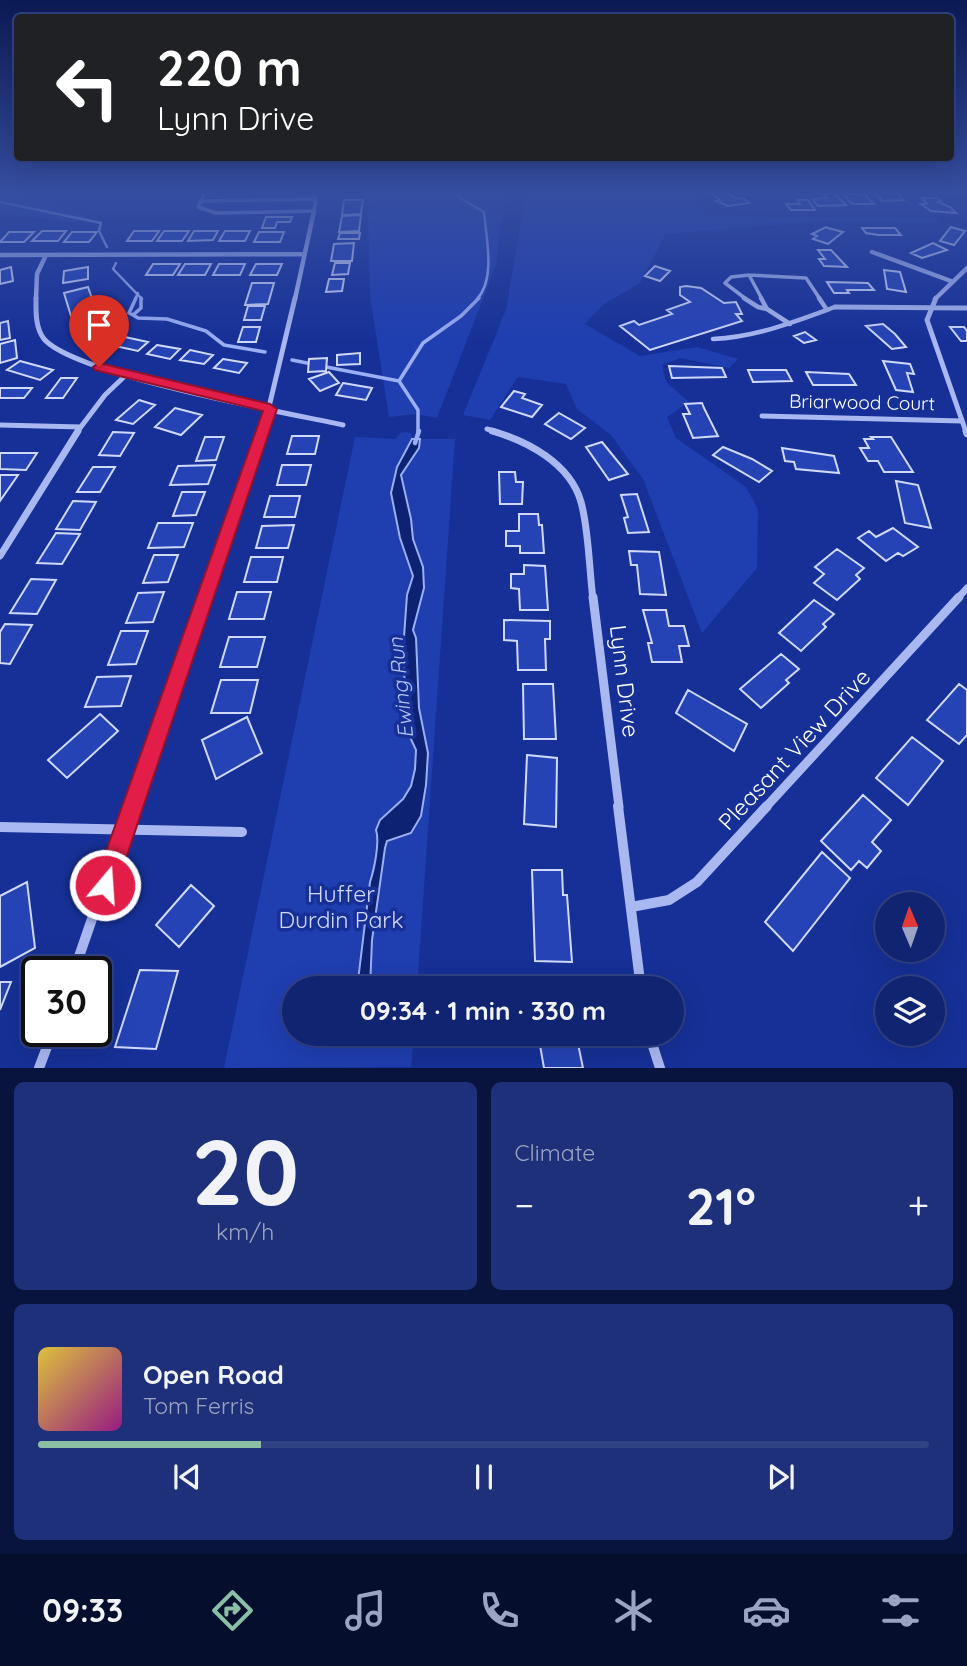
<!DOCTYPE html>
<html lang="en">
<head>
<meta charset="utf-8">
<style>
	body { margin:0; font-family:Quicksand,sans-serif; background:#1e3079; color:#f1f3f6; height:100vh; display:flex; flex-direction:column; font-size:26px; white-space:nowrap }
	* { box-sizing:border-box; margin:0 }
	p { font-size:23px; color:#9ca4c3 }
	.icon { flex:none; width:38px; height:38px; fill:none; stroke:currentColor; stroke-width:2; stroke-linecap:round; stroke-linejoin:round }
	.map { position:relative; height:1068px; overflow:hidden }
	.details { display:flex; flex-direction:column; gap:14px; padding:14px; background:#09143e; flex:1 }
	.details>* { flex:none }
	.guide { position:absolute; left:14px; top:14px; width:940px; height:147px; border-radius:7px; box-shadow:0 7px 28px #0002,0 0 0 2px #304184; background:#202124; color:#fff; overflow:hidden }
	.needle { width:46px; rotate:358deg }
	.fabs { position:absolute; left:875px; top:892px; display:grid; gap:14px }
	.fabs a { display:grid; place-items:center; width:70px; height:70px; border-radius:50%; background:#102471; box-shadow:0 7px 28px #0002,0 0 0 2px #304184; font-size:35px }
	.speed { position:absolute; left:21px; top:956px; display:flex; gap:14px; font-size:35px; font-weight:700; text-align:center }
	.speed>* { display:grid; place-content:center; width:91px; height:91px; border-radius:50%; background:#102471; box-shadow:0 7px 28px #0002,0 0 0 2px #304184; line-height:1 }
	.speed .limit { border:4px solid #111; border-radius:10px; background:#fff; color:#111 }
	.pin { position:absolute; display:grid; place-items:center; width:60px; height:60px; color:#fff; margin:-72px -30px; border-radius:50% 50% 50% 0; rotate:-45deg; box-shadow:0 0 7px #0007 }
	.pin .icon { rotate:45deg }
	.me { position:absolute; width:77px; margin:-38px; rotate:18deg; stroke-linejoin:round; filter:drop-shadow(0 0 5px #0008) }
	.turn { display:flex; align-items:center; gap:24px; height:147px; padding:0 28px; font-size:32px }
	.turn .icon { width:91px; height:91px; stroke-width:2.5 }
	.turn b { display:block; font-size:49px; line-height:60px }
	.big { font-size:52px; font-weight:700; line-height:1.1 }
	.details .card { flex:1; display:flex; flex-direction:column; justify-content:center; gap:10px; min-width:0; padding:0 24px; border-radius:10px; background:#1e3079 }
	.details .dial { align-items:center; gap:0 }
	.dial b { font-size:91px; line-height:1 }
	.song { display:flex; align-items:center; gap:21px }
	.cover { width:84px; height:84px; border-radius:10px; background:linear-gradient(135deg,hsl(50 70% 55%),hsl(310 70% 35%)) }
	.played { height:7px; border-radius:4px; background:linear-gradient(90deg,#8abfa5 25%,#304184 25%) }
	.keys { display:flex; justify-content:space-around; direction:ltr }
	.heat { display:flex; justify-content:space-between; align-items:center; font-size:38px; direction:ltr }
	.details .tiles { flex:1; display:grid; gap:14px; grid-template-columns:1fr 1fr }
	.card:last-child { grid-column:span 2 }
	.trip { position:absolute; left:282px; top:976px; width:402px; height:70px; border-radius:35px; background:#102471; box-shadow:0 7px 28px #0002,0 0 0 2px #304184; font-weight:700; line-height:70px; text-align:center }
	.menu { display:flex; height:112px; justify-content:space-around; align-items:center; background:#060e2d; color:#9ca4c3 }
	.menu .icon { width:49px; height:49px }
	.menu .active { color:#8abfa5 }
	.menu b { font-size:32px; color:#f1f3f6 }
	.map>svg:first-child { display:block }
	.green { fill:#1f3eb0 }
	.water { fill:#0e2274; stroke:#9baff4; stroke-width:2 }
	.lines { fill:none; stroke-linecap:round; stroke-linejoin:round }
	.stream-far2 { stroke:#9baff4; stroke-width:2.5 }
	.stream-far1 { stroke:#9baff4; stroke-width:3.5 }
	.stream { stroke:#9baff4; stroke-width:4.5 }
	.building { fill:#2543b5; stroke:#d0d9fc; stroke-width:2 }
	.lane-far1 { stroke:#a9b8f1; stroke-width:3.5 }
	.lane { stroke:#a9b8f1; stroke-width:4.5 }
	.street-far4 { stroke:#a9b8f1; stroke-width:4.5 }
	.street-far3 { stroke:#a9b8f1; stroke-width:5 }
	.street-far2 { stroke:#a9b8f1; stroke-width:7 }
	.street-far1 { stroke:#a9b8f1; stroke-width:9 }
	.street { stroke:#a9b8f1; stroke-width:10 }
	.route { fill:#e11d48; stroke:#92132f; stroke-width:2 }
	.labels { text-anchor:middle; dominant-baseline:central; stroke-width:7; stroke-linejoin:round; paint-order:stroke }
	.street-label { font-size:19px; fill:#fff; stroke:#163097 }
	.water-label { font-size:21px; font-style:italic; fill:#b5c4f8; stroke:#163097 }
	.near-street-label { font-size:23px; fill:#fff; stroke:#163097 }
	.near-park-label { font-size:23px; fill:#d0d9fc; stroke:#163097 }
</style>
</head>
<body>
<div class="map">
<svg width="967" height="1068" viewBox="0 0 967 1068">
	<rect width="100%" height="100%" fill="#163097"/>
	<path class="green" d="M 0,192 C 17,194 75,206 86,216 L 74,222 L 0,213 Z
		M 363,192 L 510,192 L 502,215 L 496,265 L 437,418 L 417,414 L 389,417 L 370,296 L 368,201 Z
		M 526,192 L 709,192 L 695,194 L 703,214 L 767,217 L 937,218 L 940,223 L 822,221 L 666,234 L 640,283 L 604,304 L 585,324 L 640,356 L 697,347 L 738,359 L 729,368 L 681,358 L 662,365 L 666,382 L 689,402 L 667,417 L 676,438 L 746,487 L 758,510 L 757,568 L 702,633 L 643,479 L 611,435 L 577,409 L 566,384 L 518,377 L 490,420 L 463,415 L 506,310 Z
		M 405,432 L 411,433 L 413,439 L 455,439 L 417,989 L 294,989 L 294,1034 L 414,1034 L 411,1067 L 224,1068 L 355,437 L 396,439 L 400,433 Z"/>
	<path class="water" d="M 412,439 L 420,439 L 419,448 L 401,475 L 411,519 L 413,539 L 423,567 L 424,588 L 413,630 L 416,638 L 419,708 L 428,753 L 426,785 L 421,816 L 411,833 L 387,841 L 385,848 L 372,940 L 370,989 L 357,989 L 370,882 C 374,870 380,842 376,830 L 380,820 L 403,799 L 411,786 L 415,769 L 416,750 L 410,737 L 406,706 L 403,651 L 407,595 L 413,576 L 400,538 L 391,493 L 397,467 Z"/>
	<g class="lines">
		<path class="stream-far2" d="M 457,192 L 458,197 L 484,212 C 486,237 496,279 477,299
			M 0,202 L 101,223 L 99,231 L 107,247
			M 116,263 L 113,269 L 142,299
			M 135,299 L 138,293"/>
		<path class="stream-far1" d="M 141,298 L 141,308 L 133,315 L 138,318 L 167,319 L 206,331 L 224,345 L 265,352
			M 133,315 L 129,313 L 136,298
			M 292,360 L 312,364
			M 321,366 L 399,381
			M 418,432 L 418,410 L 399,381 L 423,343 L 461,316 L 479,298"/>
		<path class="stream" d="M 415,443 L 419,431"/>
	</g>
	<path class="building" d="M 724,192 L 737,199 L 743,198 L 749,203 L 728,206 L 716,201 L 720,200 L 712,194 Z
		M 874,192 L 897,193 L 904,200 L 882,201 Z
		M 834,193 L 846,205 L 818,206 L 812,199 L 827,198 L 823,194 Z
		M 842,193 L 865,195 L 874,204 L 852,204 Z
		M 922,198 L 938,198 L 941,201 L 938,202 L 950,207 L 956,213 L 931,211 L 921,204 L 927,204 Z
		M 344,200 L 363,200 L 361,214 L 342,215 Z
		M 797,200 L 808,200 L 815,210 L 791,210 L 786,204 L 800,204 Z
		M 361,215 L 359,231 L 339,232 L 342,216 Z
		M 266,217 L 292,217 L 290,222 L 277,222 L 275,228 L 262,228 Z
		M 826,227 L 828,228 L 843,232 L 828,244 L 813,239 L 817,236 L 812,234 Z
		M 951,227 L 965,231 L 954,245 L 940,241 Z
		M 862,228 L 895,228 L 901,235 L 878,235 L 866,233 Z
		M 42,231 L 66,231 L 58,241 L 32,241 Z
		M 134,231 L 159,231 L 152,241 L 127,241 Z
		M 164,231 L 189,231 L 182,241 L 157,241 Z
		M 194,231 L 218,231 L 213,240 L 188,241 Z
		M 225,231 L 250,231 L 245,241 L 219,241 Z
		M 9,232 L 34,232 L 24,242 L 0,242 Z
		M 72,232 L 97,232 L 89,242 L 64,242 Z
		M 259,232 L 284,232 L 280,242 L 254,242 Z
		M 340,233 L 360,233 L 359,239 L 338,239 Z
		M 354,243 L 352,261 L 331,261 L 334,244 Z
		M 933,243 L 947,250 L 922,258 L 911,253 Z
		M 818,250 L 831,250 L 847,267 L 824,266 L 819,259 L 825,259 Z
		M 335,263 L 350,263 L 348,274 L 332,275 Z
		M 153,264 L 180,264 L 173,275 L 146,275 Z
		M 185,264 L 211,264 L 205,275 L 178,275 Z
		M 219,264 L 245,264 L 240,275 L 213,275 Z
		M 256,264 L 282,264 L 277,275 L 250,275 Z
		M 655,266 L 670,271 L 660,281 L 645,276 Z
		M 11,267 L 13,281 L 0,284 L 0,270 Z
		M 88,267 L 88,279 L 63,283 L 64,271 Z
		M 884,270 L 900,272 L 906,292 L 887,289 Z
		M 329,279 L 344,279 L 342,291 L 326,292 Z
		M 827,282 L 868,283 L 874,290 L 847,290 L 849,293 L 834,293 Z
		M 252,283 L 274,283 L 268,304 L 245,305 Z
		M 686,286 L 701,288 L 724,303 L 736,302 L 742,314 L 736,314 L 742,321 L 650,350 L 620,326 L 634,321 L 639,325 L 672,314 L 667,310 L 690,302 L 680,295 L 680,287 Z
		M 88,287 L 96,310 L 71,316 L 64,293 Z
		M 248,306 L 265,306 L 261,320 L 244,320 Z
		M 92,316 L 104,326 L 88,332 L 77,322 Z
		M 8,321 L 10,338 L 0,340 L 0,323 Z
		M 883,324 L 895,334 L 906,347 L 892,349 L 866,326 Z
		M 107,327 L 119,337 L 103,344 L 92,333 Z
		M 243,327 L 260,327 L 256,342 L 238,342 Z
		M 950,327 L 964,327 L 967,331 L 967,341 L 961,341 Z
		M 805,332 L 816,340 L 804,343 L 794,336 Z
		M 125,337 L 148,342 L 138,351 L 115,346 Z
		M 15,340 L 17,358 L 0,363 L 0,344 Z
		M 157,345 L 180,349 L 170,359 L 147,354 Z
		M 190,350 L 213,355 L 204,364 L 180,360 Z
		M 360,353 L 360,364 L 337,365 L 337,355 Z
		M 327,358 L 326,371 L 308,372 L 309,359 Z
		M 223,359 L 247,363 L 239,373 L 214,368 Z
		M 20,361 L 53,370 L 40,380 L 7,370 Z
		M 883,361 L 910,364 L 914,374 L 907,373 L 913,392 L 896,390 Z
		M 669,366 L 722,368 L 726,377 L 672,378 Z
		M 748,370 L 786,370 L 792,381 L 753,382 Z
		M 329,372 L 339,383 L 320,391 L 309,379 Z
		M 806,372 L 849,374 L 856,385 L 813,385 Z
		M 61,378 L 77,378 L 63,398 L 46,398 Z
		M 343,383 L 372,388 L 366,400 L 336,395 Z
		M 0,388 L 32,388 L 24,398 L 0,398 Z
		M 514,391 L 525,394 L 522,398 L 542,405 L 532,417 L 501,407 Z
		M 139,400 L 155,405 L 133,424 L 116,420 Z
		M 702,403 L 704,408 L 718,436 L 693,438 L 683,414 L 690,414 L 685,404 Z
		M 175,408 L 202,415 L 181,435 L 155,427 Z
		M 559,413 L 585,428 L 571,439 L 545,424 Z
		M 113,432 L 134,433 L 120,456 L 99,455 Z
		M 292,436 L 319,436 L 315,454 L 287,454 Z
		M 205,437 L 224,437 L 216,460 L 196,461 Z
		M 871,437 L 891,437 L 913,472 L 884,472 L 878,461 L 868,461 L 860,448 L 869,448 L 864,439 L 873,439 Z
		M 602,442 L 628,474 L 609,480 L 586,447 Z
		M 723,447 L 752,459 L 772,471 L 759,482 L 713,455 Z
		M 782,448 L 834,456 L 839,473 L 796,469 L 794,462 L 785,461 Z
		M 0,453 L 37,453 L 26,470 L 0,469 Z
		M 215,465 L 208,484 L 170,485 L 178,466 Z
		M 282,465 L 311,465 L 306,485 L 277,485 Z
		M 93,467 L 115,467 L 100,492 L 77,492 Z
		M 499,472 L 515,472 L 516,482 L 523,482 L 522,504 L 500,504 Z
		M 0,475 L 18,475 L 0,501 Z
		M 896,481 L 918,485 L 931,528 L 905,523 Z
		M 182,492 L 205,492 L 196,515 L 173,516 Z
		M 637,494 L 649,532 L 628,533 L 624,518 L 628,517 L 621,495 Z
		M 270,496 L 300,496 L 295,517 L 264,517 Z
		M 73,501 L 96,502 L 80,530 L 56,529 Z
		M 519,514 L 538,514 L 539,525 L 542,525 L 544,553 L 520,553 L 520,546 L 506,546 L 506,531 L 519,531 Z
		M 158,523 L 193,523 L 184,547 L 148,548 Z
		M 294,525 L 288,548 L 256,548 L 262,526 Z
		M 893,528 L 918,547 L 903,556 L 898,553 L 886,561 L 858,538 L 869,531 L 876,537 Z
		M 56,533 L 80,534 L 62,564 L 37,563 Z
		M 837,549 L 864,568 L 856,575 L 860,579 L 837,600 L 814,583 L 824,574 L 815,567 Z
		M 629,551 L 659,552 L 666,595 L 640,594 L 637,565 L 631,565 Z
		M 154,555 L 178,555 L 168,582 L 143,583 Z
		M 251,557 L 283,557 L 277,582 L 244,582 Z
		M 524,565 L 545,566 L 548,610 L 520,610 L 519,589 L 511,588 L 511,574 L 524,574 Z
		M 31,579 L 56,580 L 37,614 L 10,613 Z
		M 164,592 L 153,622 L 126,623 L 138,593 Z
		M 237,592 L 271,592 L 264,619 L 229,619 Z
		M 814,600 L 834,614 L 823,624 L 826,627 L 801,651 L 779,633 Z
		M 643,610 L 666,610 L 669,626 L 684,626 L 689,646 L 679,646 L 682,662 L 652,662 L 648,643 L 652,643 Z
		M 504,620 L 550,621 L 550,639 L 545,639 L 546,670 L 518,670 L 517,641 L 504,640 Z
		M 5,624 L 32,625 L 10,664 L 0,663 L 0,632 Z
		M 121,631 L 148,631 L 136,664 L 108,665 Z
		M 229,637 L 265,637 L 257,667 L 220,667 Z
		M 781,654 L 799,669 L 786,680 L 789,683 L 761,708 L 740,689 Z
		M 131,676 L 121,706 L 85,707 L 97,677 Z
		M 221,680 L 258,680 L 250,713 L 211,713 Z
		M 523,684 L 553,684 L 556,739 L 524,739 Z
		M 959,684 L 967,690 L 967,735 L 959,744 L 927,720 Z
		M 688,690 L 747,724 L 734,751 L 676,713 Z
		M 100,714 L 118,731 L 67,778 L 48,760 Z
		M 247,717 L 262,753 L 216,779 L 202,740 Z
		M 912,737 L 943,761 L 908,805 L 876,778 Z
		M 527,755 L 557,758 L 556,827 L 524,824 Z
		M 863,795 L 891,820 L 872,842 L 881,851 L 867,868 L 859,861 L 851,870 L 821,841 Z
		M 822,852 L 850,878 L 793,951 L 765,922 Z
		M 532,870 L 562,870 L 563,895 L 567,895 L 572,962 L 535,961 Z
		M 27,882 L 35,948 L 0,967 L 0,896 Z
		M 191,885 L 214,906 L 179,947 L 156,925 Z
		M 140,970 L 178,971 L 156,1049 L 115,1047 Z
		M 0,982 L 11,982 L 0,1010 Z
		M 538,1034 L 576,1034 L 583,1068 L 544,1068 Z"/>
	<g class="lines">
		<path class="lane-far1" d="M 205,192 L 198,207 L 216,213 L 314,211 L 316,199 L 311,192
			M 200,201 L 316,199
			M 746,299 L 725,283 L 731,277 L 749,275
			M 762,299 L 749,275 L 806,278 L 820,299"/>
		<path class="lane" d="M 744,298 L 758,307 L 767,309
			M 761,298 L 767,309 L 790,324
			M 819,298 L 827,310
			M 713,339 C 756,337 794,322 835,307"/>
		<path class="street-far4" d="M 872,252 L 951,281
			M 0,255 L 304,254
			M 36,299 L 37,274 L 46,255
			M 295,299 L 314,211
			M 935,299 L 967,268"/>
		<path class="street-far3" d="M 36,298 C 36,311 35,327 44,339 C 75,375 288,413 343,425
			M 936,298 L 927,320 L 966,432
			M 835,307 L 967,308
			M 762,416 L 962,421
			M 0,425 L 81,427
			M 487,429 L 498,432
			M 77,432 L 105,395 L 127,374
			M 263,432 L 295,298"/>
		<path class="street-far2" d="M 492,431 C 527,441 570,463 581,502 C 589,531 589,569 593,599
			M 966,431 L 967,434
			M 0,556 L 78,431
			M 202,599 L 263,431
			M 957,599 L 967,588"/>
		<path class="street-far1" d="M 593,597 L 619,807
			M 130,807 L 203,597
			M 766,807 L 959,597"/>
		<path class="street" d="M 618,806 L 641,989
			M 0,827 L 242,832
			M 631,907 L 669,900 L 697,882 L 767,806
			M 74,971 L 131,806
			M 649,1034 L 660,1068
			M 39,1068 L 53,1031"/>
	</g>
	<linearGradient id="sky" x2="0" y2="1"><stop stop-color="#0c1a53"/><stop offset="0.56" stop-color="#364ea1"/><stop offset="1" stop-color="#364ea1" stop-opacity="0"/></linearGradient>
	<rect width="967" height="342" fill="url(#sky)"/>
	<path class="route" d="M 99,363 L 270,404 L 277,409 L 117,885 L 114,893 L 105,897 L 97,893 L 94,885 L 263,411 L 95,370 L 93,367 Z"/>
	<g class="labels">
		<g class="street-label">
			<text transform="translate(862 402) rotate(1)">Briarwood Court</text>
		</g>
		<g class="water-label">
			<text transform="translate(400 688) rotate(-96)">Ewing Run</text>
		</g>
		<g class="near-street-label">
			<text transform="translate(625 681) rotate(83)">Lynn Drive</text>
			<text transform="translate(794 749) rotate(-47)">Pleasant View Drive</text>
		</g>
		<g class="near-park-label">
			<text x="341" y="893">Huffer<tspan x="341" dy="26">Durdin Park</tspan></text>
		</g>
	</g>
</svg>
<div class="fabs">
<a><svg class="needle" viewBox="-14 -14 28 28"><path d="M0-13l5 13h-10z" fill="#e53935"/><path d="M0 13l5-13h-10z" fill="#9ca4c3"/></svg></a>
<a><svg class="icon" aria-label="layers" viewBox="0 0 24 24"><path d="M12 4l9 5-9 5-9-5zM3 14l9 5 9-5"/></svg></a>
</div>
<div class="speed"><div class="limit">30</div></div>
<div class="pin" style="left:99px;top:367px;background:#d93025"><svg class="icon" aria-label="arrive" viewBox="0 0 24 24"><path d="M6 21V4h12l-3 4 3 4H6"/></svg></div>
<svg class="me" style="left:105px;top:885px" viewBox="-20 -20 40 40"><circle r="17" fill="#e11d48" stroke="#fff" stroke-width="3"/><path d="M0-11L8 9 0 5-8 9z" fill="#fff"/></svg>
<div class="trip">09:34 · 1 min · 330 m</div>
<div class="guide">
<div class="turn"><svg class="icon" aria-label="left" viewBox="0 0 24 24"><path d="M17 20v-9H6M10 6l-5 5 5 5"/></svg><div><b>220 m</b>Lynn Drive</div></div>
</div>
</div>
<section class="details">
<div class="tiles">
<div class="card dial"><b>20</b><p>km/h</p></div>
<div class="card"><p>Climate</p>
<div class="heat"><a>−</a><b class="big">21°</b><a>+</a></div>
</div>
<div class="card">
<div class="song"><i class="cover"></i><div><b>Open Road</b><p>Tom Ferris</p></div></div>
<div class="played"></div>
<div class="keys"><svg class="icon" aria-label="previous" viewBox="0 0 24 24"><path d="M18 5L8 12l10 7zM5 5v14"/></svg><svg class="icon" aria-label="pause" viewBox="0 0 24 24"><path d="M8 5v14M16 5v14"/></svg><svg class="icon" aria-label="next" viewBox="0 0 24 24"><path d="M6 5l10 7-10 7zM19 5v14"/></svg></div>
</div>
</div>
</section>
<nav class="menu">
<b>09:33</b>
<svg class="icon active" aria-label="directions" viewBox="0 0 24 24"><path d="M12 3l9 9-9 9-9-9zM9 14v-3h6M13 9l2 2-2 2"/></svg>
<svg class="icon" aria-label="music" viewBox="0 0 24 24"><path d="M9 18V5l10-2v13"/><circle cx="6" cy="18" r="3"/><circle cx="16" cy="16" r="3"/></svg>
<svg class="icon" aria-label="phone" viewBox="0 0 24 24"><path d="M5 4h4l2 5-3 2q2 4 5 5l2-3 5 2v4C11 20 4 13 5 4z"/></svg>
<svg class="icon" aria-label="climate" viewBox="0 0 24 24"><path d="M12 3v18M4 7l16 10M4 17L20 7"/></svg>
<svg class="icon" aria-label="car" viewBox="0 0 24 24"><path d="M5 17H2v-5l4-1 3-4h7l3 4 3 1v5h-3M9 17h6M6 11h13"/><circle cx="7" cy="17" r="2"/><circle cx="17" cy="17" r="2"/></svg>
<svg class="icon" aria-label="filters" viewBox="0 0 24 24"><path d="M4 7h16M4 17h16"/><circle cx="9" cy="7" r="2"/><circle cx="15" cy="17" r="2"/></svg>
</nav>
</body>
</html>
